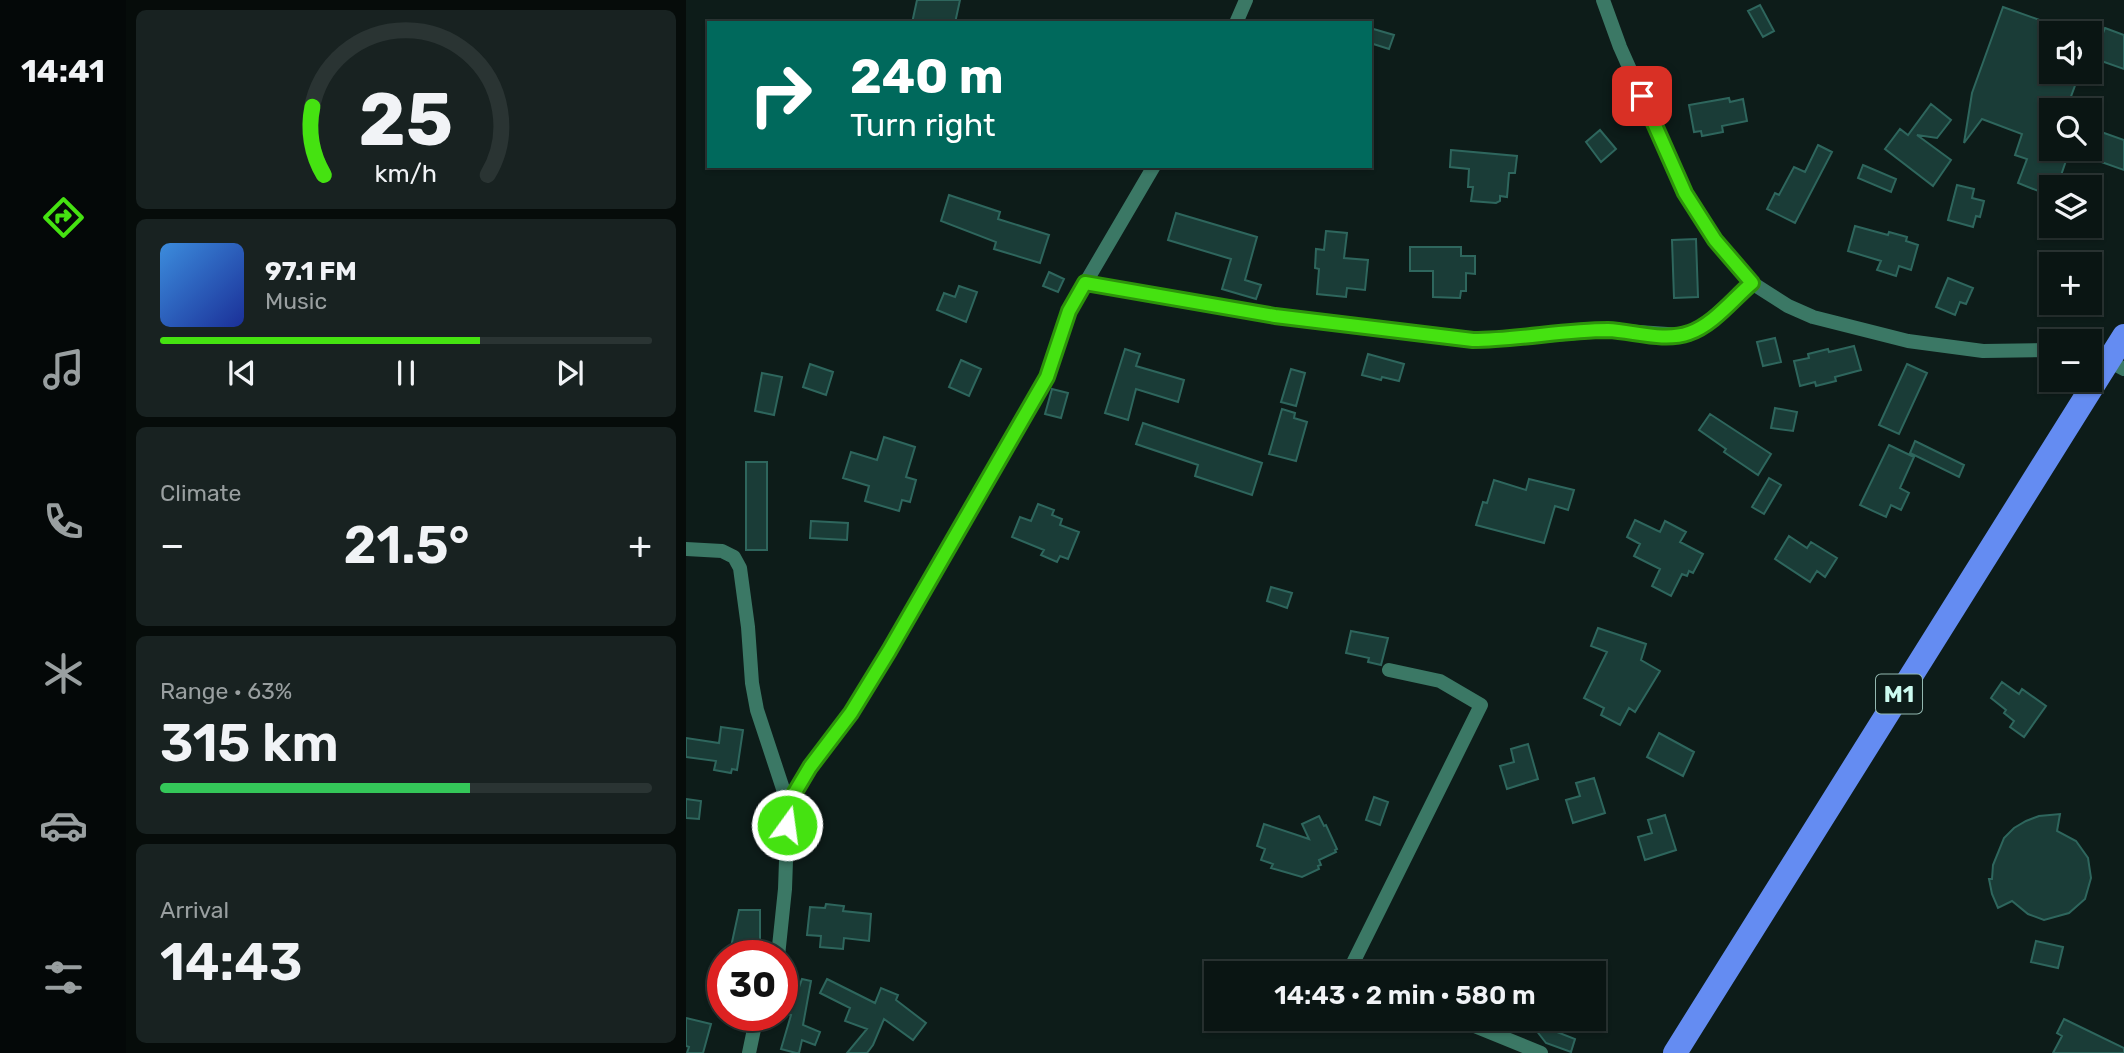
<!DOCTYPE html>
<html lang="en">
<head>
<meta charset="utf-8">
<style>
	body { margin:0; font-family:Rubik,sans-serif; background:#182221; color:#f1f3f6; height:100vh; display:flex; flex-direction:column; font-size:26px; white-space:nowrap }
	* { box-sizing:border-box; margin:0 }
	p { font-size:23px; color:#999fa0 }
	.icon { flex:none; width:38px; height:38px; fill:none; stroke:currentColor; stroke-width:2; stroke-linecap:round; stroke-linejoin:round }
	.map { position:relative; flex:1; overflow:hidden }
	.side { display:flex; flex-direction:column; gap:10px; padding:10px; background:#060c0a; width:560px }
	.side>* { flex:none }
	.guide { position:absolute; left:21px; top:21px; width:665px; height:147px; border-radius:0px; box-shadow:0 2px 5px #0004,0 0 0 2px #2a3433; background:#00695c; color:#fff; overflow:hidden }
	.tools { position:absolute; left:1353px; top:21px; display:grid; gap:14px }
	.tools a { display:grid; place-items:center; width:63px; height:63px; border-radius:0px; background:#0a1513; box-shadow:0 2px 5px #0004,0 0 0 2px #2a3433; font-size:35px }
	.speed { position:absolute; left:21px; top:940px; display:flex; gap:14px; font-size:35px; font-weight:700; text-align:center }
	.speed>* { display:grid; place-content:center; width:91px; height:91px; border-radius:50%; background:#0a1513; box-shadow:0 2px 5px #0004,0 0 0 2px #2a3433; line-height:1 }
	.speed .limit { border:10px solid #d22; background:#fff; color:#111 }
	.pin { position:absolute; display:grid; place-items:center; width:60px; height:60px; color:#fff; margin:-30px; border-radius:14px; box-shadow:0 4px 10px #0006 }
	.me { position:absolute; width:77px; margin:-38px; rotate:14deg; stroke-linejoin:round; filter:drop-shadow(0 0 5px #0008) }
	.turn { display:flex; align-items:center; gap:24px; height:147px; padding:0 28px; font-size:32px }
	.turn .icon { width:91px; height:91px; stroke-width:2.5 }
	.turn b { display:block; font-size:49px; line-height:60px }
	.big { font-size:52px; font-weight:600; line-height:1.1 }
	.side .widget { flex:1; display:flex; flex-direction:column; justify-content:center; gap:10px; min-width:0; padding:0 24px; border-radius:10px; background:#182221 }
	.side .dial { align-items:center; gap:0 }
	.dial svg { height:182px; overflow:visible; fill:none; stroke:#2a3433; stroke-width:7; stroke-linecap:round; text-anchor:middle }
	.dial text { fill:#f1f3f6; stroke:none }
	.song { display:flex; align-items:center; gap:21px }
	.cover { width:84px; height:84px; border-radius:10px; background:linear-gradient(135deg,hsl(210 70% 55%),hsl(230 70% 35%)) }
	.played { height:7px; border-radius:4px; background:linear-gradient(90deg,#45e211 65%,#2a3433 65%) }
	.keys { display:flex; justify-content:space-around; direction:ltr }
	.heat { display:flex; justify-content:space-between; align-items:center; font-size:38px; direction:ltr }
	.charge { height:10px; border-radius:5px; background:linear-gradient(90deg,#34c759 63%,#2a3433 0) }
	.trip { position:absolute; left:518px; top:961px; width:402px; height:70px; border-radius:0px; background:#0a1513; box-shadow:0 2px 5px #0004,0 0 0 2px #2a3433; font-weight:600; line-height:70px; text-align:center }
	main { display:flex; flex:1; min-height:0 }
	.tabs { display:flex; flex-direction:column; width:126px; justify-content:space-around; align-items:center; background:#040808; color:#999fa0 }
	.tabs .icon { width:49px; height:49px }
	.tabs .active { color:#45e211 }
	.tabs b { font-size:32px; color:#f1f3f6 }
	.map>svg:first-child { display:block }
	.building { fill:#1a3c37; stroke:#2e665d; stroke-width:2 }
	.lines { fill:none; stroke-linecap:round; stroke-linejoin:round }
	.minor { stroke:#3b7865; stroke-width:14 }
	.trunk { stroke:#648cf2; stroke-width:24 }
	.route-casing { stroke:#2d930b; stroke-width:18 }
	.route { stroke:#45e211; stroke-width:12 }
	.labels { text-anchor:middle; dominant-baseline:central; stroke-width:5; stroke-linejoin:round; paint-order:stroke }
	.shield { fill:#0d1c19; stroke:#93b8b0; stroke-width:2 }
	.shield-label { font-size:23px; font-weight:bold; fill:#ccfbf0 }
</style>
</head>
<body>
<main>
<nav class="tabs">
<b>14:41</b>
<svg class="icon active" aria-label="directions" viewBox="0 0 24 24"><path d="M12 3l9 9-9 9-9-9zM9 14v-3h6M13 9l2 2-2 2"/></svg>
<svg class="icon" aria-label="music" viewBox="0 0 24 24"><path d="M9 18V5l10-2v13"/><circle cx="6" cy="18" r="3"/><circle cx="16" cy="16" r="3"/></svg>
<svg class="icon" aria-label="phone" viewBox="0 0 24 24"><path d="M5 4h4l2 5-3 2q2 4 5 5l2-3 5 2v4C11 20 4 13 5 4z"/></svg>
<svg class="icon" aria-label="climate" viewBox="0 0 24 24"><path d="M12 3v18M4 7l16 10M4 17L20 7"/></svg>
<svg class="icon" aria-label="car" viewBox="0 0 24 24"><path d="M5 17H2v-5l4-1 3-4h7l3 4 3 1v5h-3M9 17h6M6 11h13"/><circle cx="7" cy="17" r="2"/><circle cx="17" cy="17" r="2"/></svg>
<svg class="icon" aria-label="filters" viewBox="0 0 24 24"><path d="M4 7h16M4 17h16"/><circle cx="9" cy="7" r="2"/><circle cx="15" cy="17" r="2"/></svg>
</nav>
<section class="side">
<div class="widget dial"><svg viewBox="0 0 100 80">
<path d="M14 69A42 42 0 1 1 86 69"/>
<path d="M14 69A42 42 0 0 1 9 39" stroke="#45e211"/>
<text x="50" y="56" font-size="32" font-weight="700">25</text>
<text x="50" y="72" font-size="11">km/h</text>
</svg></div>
<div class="widget">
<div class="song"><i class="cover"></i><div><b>97.1 FM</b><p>Music</p></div></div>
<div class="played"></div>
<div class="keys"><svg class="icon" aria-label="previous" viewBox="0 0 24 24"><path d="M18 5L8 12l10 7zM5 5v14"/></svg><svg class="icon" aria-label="pause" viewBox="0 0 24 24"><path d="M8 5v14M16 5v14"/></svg><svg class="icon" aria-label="next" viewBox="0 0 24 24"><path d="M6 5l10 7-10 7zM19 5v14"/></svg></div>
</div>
<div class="widget"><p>Climate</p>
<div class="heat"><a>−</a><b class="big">21.5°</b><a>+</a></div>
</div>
<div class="widget"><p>Range · 63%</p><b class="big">315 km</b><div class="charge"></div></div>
<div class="widget"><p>Arrival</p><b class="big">14:43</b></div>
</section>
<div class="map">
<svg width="1438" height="1053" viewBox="0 0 1438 1053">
	<rect width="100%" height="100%" fill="#0d1c19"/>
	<path class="building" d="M 231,0 L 274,0 L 269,23 L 226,23 Z
		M 1074,5 L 1088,31 L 1077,37 L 1062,11 Z
		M 1317,7 L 1365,24 L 1365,72 L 1394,72 L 1380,110 L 1365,110 L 1365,149 L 1384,149 L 1371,187 L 1365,187 L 1365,196 L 1332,183 L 1341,159 L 1329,155 L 1336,134 L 1296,119 L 1278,143 L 1286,93 Z
		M 684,28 L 708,35 L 703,49 L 684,43 Z
		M 1419,28 L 1438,35 L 1438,69 L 1404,57 L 1404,38 L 1414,41 Z
		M 1043,98 L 1044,102 L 1057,99 L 1061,121 L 1036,126 L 1037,132 L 1016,136 L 1015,131 L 1008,132 L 1003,105 Z
		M 1245,104 L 1265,120 L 1251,138 L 1231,135 L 1265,160 L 1247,186 L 1199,149 L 1214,129 L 1222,135 Z
		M 1404,128 L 1438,140 L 1438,170 L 1404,158 Z
		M 914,130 L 930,149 L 915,162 L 900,142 Z
		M 1132,145 L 1146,152 L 1109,223 L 1081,209 L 1089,193 L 1093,195 L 1108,167 L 1119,172 Z
		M 765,150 L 831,156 L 829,173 L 823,173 L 821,197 L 814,196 L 814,201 L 810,203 L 785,201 L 787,187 L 782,187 L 783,169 L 764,167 Z
		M 1177,165 L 1210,179 L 1205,192 L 1172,178 Z
		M 1271,185 L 1288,189 L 1286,198 L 1298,201 L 1294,217 L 1290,216 L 1287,227 L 1262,220 Z
		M 263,195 L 314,212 L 312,219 L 363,235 L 354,263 L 308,249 L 310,242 L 255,221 Z
		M 490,213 L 571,237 L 559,280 L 575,285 L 570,299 L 536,289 L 545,259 L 482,240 Z
		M 1169,226 L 1202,235 L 1203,232 L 1221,237 L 1220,241 L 1232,245 L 1225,270 L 1213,266 L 1210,276 L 1191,270 L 1195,261 L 1162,251 Z
		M 640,231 L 661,233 L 658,258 L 682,260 L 679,290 L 661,288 L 660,297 L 631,294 L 633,269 L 629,268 L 630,249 L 638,250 Z
		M 1010,239 L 1012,297 L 988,298 L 986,240 Z
		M 724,247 L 775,247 L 775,256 L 789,256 L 789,274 L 780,273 L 780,291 L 775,291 L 774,298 L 747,297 L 747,271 L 724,271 Z
		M 363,272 L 378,279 L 372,292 L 357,286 Z
		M 1262,278 L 1287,288 L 1280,304 L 1274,302 L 1269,315 L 1250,307 Z
		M 273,286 L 291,292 L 280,322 L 251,310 L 258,293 L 269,297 Z
		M 1089,338 L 1095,362 L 1077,366 L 1071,342 Z
		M 1168,346 L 1175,370 L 1149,377 L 1150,381 L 1130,386 L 1129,382 L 1114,386 L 1108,361 L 1123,358 L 1122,354 L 1142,349 L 1143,352 Z
		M 439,349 L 454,354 L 450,366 L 498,380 L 492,402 L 450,389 L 442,420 L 419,413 Z
		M 682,354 L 718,364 L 713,381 L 696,377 L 695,380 L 676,375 Z
		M 275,360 L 295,369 L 283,396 L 263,387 Z
		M 124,364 L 147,372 L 140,395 L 117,387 Z
		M 1221,364 L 1241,373 L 1213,434 L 1193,425 Z
		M 605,369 L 619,373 L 610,406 L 595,402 Z
		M 76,373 L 96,377 L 88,415 L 69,411 Z
		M 366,389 L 382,393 L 375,418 L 359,414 Z
		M 1089,408 L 1111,412 L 1107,431 L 1085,428 Z
		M 596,409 L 609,413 L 608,418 L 621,422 L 610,461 L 583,454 Z
		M 1024,414 L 1085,454 L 1072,475 L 1038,452 L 1040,449 L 1013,430 Z
		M 457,423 L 576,463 L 566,495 L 509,476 L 512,465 L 450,444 Z
		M 198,437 L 229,447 L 220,477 L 230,480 L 224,502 L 216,500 L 213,511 L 179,501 L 183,486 L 157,478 L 165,452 L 191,460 Z
		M 1229,441 L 1278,465 L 1273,477 L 1224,453 Z
		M 1203,445 L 1228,457 L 1214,488 L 1223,493 L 1215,510 L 1205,505 L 1200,517 L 1174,505 Z
		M 60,462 L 81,462 L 81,550 L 60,550 Z
		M 1083,478 L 1095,485 L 1078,514 L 1066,507 Z
		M 843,479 L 888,490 L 882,510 L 869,506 L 858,543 L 790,525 L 797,502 L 801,503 L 808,480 L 840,490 Z
		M 352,504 L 368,510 L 366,515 L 376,519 L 374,525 L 393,532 L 382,559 L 374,556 L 371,562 L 355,555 L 358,550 L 326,537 L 334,517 L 345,521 Z
		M 949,520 L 974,532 L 979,521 L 1000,532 L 994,542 L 1017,554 L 1007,573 L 1003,571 L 1001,576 L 996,574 L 985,596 L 966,586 L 974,569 L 948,556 L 954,544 L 941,537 Z
		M 125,521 L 162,523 L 161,540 L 124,538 Z
		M 1103,536 L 1121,548 L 1125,542 L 1151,558 L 1139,577 L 1131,571 L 1124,582 L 1089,559 Z
		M 585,587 L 606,593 L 601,608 L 581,601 Z
		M 912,628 L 960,644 L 955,660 L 974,671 L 949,712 L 943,708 L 934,725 L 915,715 L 918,708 L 898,698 L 921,652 L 905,646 Z
		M 665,631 L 702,638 L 695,665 L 682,662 L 683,658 L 660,653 Z
		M 1316,682 L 1333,694 L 1336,689 L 1360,706 L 1338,737 L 1324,727 L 1328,721 L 1318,713 L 1320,710 L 1305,698 Z
		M 35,727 L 57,730 L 51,770 L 46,769 L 45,773 L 28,770 L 30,761 L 0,757 L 0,738 L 33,743 Z
		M 973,733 L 1008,752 L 997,776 L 961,757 Z
		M 842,744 L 852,779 L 821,789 L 814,766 L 828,762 L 825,749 Z
		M 908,778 L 919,813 L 887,823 L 880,800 L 894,796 L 890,783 Z
		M 688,797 L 702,802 L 694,825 L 680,820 Z
		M 0,799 L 15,801 L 13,819 L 0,818 Z
		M 1374,814 L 1371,831 L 1390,841 L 1402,858 L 1405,878 L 1399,899 L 1383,913 L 1358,920 L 1342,914 L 1326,901 L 1312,908 L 1306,894 L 1303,879 L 1306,879 L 1307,865 L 1318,838 L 1328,828 L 1340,821 L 1353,816 Z
		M 979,815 L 990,850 L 959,860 L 952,837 L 966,833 L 962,820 Z
		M 633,816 L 638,826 L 640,825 L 651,849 L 649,850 L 650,852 L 633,860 L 635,865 L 632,866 L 633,869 L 616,877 L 585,868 L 587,864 L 575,860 L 579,849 L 571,846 L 578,824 L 623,839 L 616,824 Z
		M 140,904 L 158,906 L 157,911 L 185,914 L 183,941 L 158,938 L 157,949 L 134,947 L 135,936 L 121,935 L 124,907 L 139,908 Z
		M 53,910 L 74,910 L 74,956 L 43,956 Z
		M 1350,941 L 1377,947 L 1372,968 L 1345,962 Z
		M 116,979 L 125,981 L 117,1025 L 134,1032 L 129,1045 L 116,1040 L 113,1053 L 110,1053 L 95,1049 L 105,1015 L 100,1014 L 104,992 L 111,993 Z
		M 141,979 L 189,1003 L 195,988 L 212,995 L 210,1000 L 240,1023 L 227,1040 L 198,1019 L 187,1045 L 181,1053 L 161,1053 L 181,1029 L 159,1021 L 164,1008 L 134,993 Z
		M 0,1018 L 25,1024 L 17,1053 L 1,1053 L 3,1047 L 0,1046 Z
		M 1378,1019 L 1438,1048 L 1438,1053 L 1367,1053 L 1376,1036 L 1371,1033 Z
		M 843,1021 L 889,1039 L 885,1052 L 860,1043 Z"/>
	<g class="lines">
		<path class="minor" d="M 917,0 L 934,47 L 999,193 L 1029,240 L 1066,283 L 1102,306 L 1127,317 L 1222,341 L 1297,351 L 1365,350
			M 550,23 L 560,0
			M 399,283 L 566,313 L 787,340 L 813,340 L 923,330 L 996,335 L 1018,325 L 1066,283
			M 1404,351 L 1438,369
			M 0,549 L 36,551 L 48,557 L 54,568 L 62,627 L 66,683 L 71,710 L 102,804 L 99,889 L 92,956
			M 102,804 L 124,767 L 165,713 L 203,651 L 333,426 L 361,377 L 383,311 L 468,166
			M 662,973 L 795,705 L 754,681 L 703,670
			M 769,1018 L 855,1053
			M 63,1053 L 71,1015"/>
		<path class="trunk" d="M 989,1053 L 1438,336"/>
	</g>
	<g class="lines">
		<g class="route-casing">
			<path id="route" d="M 101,825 L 102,804 L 124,767 L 165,713 L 203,651 L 361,377 L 383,311 L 399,283 L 589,316 L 787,340 C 832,340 877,330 922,330 C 947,331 978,342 1003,333 C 1027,325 1047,299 1066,283 L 1029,240 L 999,193 L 956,96"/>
		</g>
		<use href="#route" class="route"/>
	</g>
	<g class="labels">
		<rect class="shield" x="1190" y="674.5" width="46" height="39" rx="5"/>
		<g class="shield-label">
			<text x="1213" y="694">M1</text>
		</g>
	</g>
</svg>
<div class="tools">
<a><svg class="icon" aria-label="sound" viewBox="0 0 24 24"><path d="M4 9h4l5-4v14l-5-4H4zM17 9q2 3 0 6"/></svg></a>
<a><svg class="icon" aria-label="search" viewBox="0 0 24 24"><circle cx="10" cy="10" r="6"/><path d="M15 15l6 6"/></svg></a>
<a><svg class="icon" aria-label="layers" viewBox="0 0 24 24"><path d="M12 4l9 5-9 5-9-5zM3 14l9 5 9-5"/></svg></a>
<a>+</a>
<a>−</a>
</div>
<div class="speed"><div class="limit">30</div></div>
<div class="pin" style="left:956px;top:96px;background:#d93025"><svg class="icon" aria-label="arrive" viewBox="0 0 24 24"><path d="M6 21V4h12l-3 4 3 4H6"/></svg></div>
<svg class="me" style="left:101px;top:825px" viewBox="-20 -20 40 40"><circle r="17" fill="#45e211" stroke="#fff" stroke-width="3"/><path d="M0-11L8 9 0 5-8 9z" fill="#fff"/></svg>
<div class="trip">14:43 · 2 min · 580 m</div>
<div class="guide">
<div class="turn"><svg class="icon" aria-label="right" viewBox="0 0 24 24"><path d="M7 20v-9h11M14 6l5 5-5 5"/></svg><div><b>240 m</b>Turn right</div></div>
</div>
</div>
</main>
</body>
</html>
